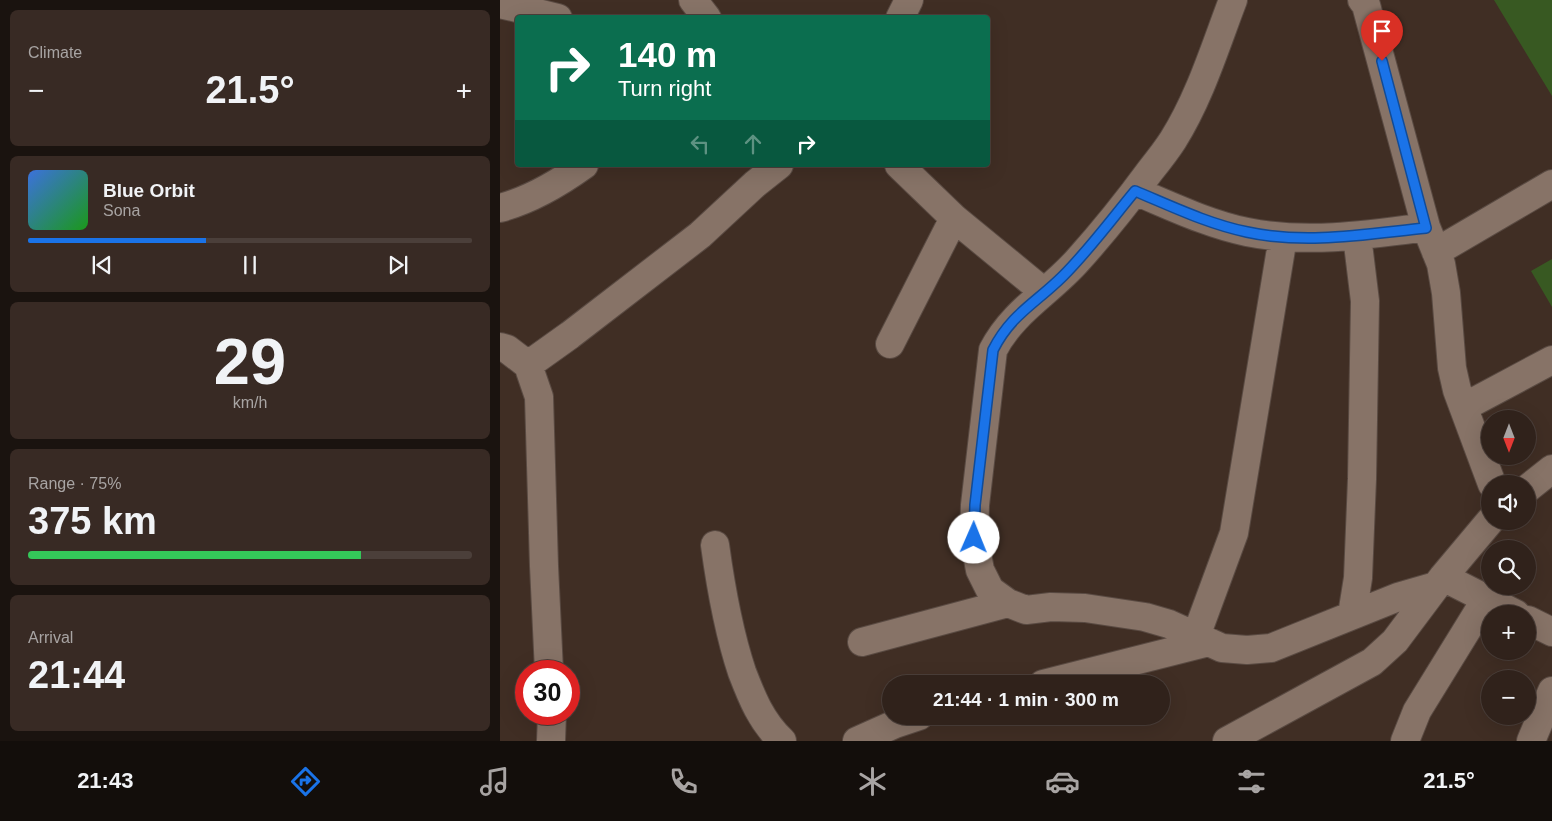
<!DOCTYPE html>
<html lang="en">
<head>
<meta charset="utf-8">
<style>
	body { margin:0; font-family:Helvetica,sans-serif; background:#382a24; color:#f1f3f6; height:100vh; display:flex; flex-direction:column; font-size:19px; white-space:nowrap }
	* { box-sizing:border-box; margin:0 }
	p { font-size:16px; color:#a8a4a3 }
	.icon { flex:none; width:28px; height:28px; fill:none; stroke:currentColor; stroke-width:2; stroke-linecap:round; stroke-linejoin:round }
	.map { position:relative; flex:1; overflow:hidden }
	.side { display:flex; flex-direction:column; gap:10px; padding:10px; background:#1a130f; width:500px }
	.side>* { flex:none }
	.guide { position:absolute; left:15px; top:15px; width:475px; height:152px; border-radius:5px; box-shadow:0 5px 20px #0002,0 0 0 1px #4b3f3a; background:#0b6e4f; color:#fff; overflow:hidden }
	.needle { width:32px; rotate:180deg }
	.fabs { position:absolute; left:981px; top:410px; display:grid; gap:10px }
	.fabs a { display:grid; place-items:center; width:55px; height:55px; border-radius:50%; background:#30221b; box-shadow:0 5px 20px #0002,0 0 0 1px #4b3f3a; font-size:25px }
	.speed { position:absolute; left:15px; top:660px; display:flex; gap:10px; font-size:25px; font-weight:700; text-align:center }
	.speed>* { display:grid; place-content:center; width:65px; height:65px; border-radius:50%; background:#30221b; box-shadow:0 5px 20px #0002,0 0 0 1px #4b3f3a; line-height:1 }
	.speed .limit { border:8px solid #d22; background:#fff; color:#111 }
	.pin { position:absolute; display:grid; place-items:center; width:42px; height:42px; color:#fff; margin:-51px -21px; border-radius:50% 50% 50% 0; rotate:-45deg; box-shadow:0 0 5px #0007 }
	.pin .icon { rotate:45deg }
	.me { position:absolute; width:55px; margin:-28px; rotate:1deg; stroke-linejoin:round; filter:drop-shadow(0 0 4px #0008) }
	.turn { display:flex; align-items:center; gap:18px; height:105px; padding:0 20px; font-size:22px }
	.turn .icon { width:65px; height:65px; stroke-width:2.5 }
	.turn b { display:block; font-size:35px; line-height:42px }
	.lanes { display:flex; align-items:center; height:48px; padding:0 20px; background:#0003; justify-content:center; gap:25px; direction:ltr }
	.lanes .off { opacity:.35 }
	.big { font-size:38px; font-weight:700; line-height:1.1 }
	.side .tile { flex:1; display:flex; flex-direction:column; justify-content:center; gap:8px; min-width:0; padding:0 18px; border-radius:8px; background:#382a24 }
	.side .dial { align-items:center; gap:0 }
	.dial b { font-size:65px; line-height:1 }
	.song { display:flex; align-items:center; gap:15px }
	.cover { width:60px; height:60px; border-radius:8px; background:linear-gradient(135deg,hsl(220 70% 55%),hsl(120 70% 35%)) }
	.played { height:5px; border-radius:2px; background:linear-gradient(90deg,#1a73e8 40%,#4b3f3a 40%) }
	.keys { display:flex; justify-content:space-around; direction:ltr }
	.heat { display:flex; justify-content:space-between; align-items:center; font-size:28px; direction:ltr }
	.charge { height:8px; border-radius:4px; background:linear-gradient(90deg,#34c759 75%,#4b3f3a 0) }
	.trip { position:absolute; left:382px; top:675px; width:288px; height:50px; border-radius:25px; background:#30221b; box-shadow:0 5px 20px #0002,0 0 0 1px #4b3f3a; font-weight:700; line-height:50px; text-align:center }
	.tab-bar { display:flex; height:80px; justify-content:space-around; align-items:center; background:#130e0b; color:#a8a4a3 }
	.tab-bar .icon { width:35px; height:35px }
	.tab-bar .active { color:#1a73e8 }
	.tab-bar b { font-size:22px; color:#f1f3f6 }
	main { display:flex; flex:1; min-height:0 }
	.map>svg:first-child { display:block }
	.green { fill:#385922 }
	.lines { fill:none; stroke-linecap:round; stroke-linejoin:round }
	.minor-casing { stroke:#594a42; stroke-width:30 }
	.minor { stroke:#877367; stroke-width:28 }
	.route-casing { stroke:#114b97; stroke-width:12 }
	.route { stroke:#1a73e8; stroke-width:9 }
</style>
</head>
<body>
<main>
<section class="side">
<div class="tile"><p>Climate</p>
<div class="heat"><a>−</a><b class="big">21.5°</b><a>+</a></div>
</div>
<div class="tile">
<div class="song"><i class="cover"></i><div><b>Blue Orbit</b><p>Sona</p></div></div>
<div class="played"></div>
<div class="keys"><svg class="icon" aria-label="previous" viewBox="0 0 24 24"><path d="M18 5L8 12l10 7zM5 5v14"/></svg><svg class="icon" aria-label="pause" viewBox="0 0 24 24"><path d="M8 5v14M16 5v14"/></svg><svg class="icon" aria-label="next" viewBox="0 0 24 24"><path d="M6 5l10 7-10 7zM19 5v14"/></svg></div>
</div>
<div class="tile dial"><b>29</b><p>km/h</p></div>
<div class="tile"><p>Range · 75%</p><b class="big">375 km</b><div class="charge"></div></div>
<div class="tile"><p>Arrival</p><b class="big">21:44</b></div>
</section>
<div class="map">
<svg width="1052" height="741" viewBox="0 0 1052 741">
	<rect width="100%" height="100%" fill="#402e24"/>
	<path class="green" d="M 994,0 L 1052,0 L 1052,96 Z
		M 1052,259 L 1052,307 L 1031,271 Z"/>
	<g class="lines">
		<g class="minor-casing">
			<path id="minor" d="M 193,0 L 207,18
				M 733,0 C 715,47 700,97 673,140 C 666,151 658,161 650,171 C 628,201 604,231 578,260 C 550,292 513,311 493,350 L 475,505 L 474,538 L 480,570 L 490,590 L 508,603 L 526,610 L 551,607 L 585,608 L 645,617 L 669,624 L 722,648 L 747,650 L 771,648 L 898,597 L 936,586
				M 862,0 L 866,5 L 926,227 L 941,264 L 946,293 L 952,368 L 957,390 L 992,484
				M 0,4 L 58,18
				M 400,18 L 409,0
				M 399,165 L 454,218 L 544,292
				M 635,191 C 671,206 708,224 747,232 C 806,244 867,235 926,227
				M 0,208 C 30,200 59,183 84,165
				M 936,252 L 1052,184
				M 390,344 L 454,218
				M 0,347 L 7,349 L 28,365 L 39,397 L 44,566 L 49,671
				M 28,365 L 70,335 L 200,235 L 255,184 L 279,165
				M 964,407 L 1052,360
				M 1028,488 L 1052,469
				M 215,545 C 221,589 228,630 242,672 C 252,698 261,721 282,741
				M 943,577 L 1016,614
				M 852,615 L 858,578 L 862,479 L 865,301 L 857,236
				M 1028,620 L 1052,632
				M 696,636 L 734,533 L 783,237
				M 362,642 L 508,603
				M 543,684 L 709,642
				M 51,741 L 52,714
				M 357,741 L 395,724 L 419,716
				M 727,741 L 872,662 L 895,641 L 943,577 L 990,521
				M 905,741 L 917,711 L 986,599
				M 1031,741 L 1052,691"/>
		</g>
		<use href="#minor" class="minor"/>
	</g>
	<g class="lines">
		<g class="route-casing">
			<path id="route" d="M 474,538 L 475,505 L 493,350 C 511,314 536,303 563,276 C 589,250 611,220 635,191 C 671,206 708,224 747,232 C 806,245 867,234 926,228 L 882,61"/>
		</g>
		<use href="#route" class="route"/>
	</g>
</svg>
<div class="fabs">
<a><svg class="needle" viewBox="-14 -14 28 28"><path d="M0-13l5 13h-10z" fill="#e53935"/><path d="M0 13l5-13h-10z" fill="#a8a4a3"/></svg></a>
<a><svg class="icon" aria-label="sound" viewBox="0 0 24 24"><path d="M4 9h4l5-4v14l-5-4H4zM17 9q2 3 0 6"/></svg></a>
<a><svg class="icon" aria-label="search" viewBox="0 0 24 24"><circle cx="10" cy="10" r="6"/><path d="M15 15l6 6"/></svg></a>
<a>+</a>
<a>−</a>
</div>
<div class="speed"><div class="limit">30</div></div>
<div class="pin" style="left:882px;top:61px;background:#d93025"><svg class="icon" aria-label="arrive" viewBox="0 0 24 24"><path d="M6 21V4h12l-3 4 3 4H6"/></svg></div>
<svg class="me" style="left:474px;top:538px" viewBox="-20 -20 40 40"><circle r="19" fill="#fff"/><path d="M0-13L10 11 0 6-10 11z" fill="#1a73e8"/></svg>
<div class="trip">21:44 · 1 min · 300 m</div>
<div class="guide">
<div class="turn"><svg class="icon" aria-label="right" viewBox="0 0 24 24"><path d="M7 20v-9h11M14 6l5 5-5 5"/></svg><div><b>140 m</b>Turn right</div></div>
<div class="lanes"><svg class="icon off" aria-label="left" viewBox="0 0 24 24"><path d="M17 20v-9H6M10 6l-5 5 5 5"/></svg><svg class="icon off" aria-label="ahead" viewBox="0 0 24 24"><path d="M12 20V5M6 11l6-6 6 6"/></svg><svg class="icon" aria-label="right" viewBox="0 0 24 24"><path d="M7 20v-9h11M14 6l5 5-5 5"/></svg></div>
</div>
</div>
</main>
<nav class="tab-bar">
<b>21:43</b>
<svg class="icon active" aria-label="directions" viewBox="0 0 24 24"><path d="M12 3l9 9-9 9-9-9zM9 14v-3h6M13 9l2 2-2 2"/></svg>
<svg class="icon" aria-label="music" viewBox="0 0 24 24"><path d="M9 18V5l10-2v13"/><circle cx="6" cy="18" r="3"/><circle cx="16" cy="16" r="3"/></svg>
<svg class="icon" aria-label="phone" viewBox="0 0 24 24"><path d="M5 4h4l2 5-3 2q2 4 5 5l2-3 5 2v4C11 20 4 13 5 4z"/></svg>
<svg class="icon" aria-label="climate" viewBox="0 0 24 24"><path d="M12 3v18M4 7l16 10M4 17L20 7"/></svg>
<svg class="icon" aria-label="car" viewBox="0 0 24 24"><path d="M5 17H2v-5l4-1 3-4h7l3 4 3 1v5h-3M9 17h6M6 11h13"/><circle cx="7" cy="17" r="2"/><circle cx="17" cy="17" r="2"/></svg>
<svg class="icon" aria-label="filters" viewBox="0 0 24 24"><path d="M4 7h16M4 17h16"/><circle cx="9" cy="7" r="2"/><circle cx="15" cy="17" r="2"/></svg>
<b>21.5°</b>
</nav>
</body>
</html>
